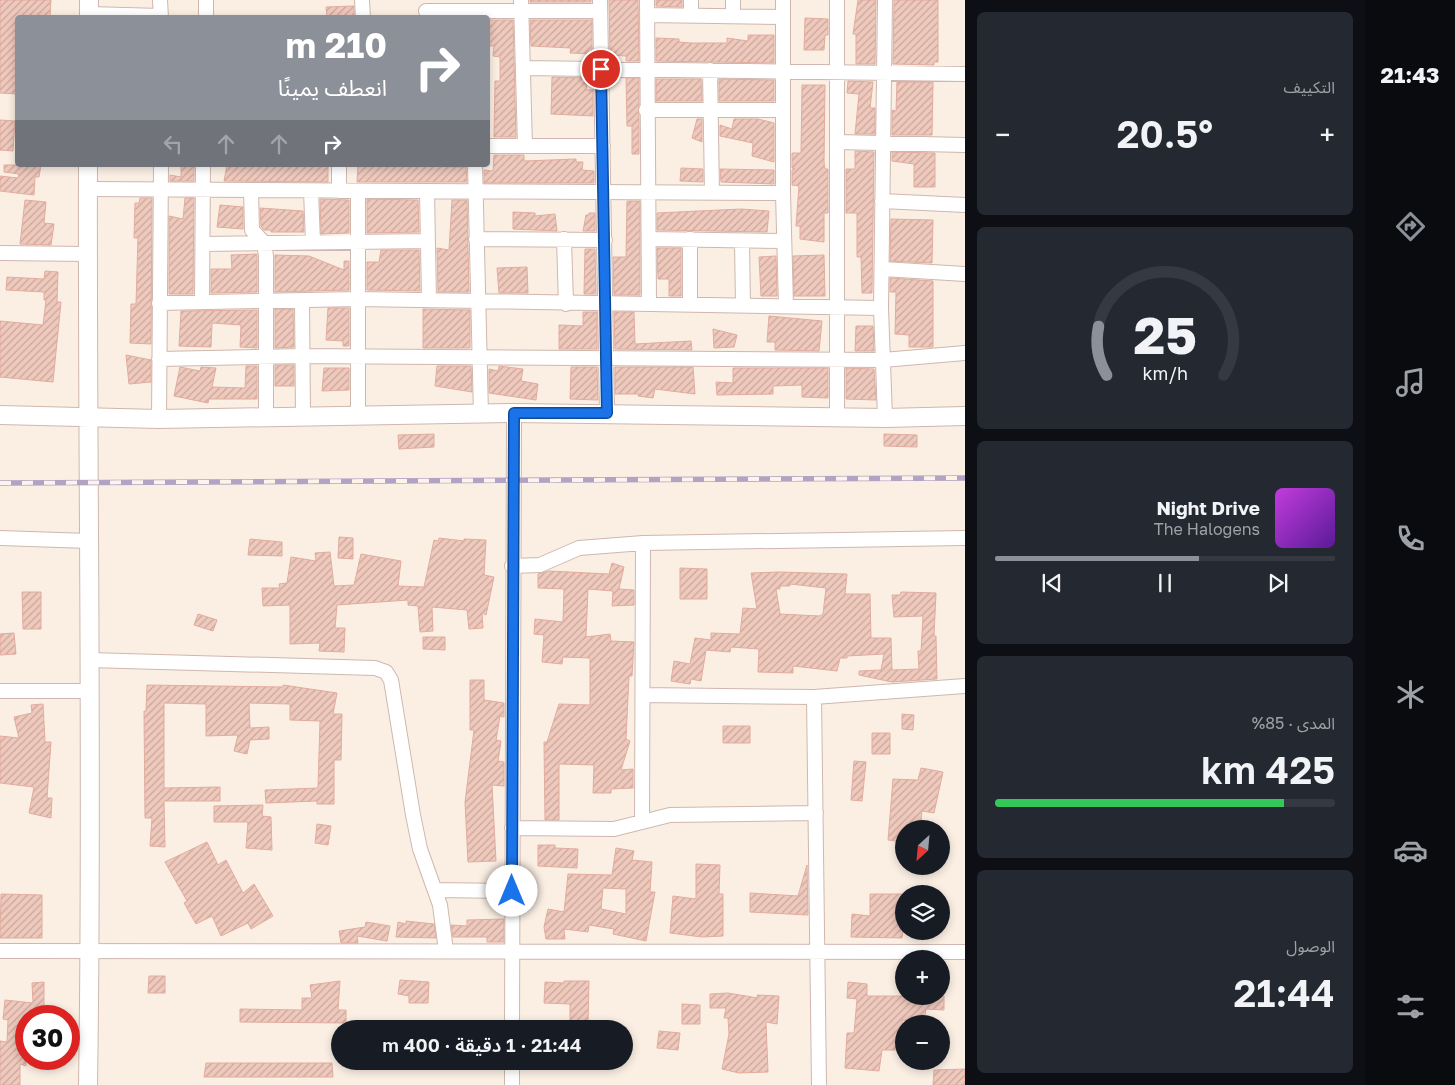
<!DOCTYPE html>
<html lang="ar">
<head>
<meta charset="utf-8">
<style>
	body { margin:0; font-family:"Golos Text","Noto Sans Arabic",sans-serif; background:#242831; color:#f1f3f6; direction:rtl; height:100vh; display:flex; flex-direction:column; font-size:19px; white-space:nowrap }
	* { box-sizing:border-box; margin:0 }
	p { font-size:16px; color:#9ea1a6 }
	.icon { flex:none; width:28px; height:28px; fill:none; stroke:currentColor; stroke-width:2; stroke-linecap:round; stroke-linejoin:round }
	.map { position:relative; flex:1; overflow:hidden; direction:ltr }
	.side { display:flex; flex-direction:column; gap:12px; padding:12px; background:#0d0f14; width:400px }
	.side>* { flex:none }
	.hud { position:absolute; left:15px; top:15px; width:475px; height:152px; border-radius:5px; box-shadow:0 2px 8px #0003; direction:rtl; background:#8c9099; color:#fff; overflow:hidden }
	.needle { width:32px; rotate:206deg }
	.buttons { position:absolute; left:895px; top:820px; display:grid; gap:10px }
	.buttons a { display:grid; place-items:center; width:55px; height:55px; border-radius:50%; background:#171b24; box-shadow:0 2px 8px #0003; font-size:25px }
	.speed { position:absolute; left:15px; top:1005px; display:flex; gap:10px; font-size:25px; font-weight:700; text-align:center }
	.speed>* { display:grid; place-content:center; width:65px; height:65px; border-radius:50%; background:#171b24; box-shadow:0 2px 8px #0003; line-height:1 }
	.speed .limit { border:8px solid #d22; background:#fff; color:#111 }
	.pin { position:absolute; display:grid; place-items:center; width:42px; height:42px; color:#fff; margin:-21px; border:2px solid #fff; border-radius:50%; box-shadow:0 1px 5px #0007 }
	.me { position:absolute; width:55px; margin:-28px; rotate:0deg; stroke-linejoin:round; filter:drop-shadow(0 0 4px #0008) }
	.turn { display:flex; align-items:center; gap:18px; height:105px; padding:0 20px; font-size:22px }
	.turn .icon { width:65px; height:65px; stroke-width:2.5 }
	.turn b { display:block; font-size:35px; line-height:42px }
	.lanes { display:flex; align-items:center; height:48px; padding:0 20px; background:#0003; justify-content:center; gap:25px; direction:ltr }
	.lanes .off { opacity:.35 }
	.big { font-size:38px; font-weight:600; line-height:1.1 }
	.side .widget { flex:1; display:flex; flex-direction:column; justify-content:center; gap:8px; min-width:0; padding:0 18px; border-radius:8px; background:#242831 }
	.side .dial { align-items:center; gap:0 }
	.dial svg { height:130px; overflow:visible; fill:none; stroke:#363941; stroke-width:7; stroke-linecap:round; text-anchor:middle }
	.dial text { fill:#f1f3f6; stroke:none }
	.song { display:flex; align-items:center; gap:15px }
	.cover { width:60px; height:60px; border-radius:8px; background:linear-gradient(135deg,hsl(290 70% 55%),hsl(270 70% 35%)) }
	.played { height:5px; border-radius:2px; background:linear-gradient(90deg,#8c9099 60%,#363941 60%) }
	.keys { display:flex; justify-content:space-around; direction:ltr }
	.heat { display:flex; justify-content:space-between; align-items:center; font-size:28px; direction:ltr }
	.charge { height:8px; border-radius:4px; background:linear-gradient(90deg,#34c759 85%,#363941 0) }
	.trip { position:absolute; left:331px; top:1020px; width:302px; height:50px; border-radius:25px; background:#171b24; box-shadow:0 2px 8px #0003; font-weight:600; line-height:50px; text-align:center; direction:rtl }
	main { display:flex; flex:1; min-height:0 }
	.tabs { display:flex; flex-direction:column; width:90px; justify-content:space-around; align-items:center; background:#090b0e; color:#9ea1a6 }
	.tabs .icon { width:35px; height:35px }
	.tabs .current { color:#8c9099 }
	.tabs b { font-size:22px; color:#f1f3f6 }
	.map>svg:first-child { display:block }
	.building { fill:url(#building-hatch); stroke:#e2ac9e; fill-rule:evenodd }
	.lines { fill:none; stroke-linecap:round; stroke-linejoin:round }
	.minor-casing { stroke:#ceb7ae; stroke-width:16 }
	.tertiary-casing { stroke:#ceb7ae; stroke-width:20 }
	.minor { stroke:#fff; stroke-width:14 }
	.tertiary { stroke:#fff; stroke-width:18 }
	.rail-casing { stroke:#b0a3c4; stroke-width:5.5 }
	.rail { stroke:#fef3ea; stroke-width:4; stroke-dasharray:11; stroke-linecap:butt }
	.route-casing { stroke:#114b97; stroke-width:12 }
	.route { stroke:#1a73e8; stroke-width:9 }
</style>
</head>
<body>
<main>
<nav class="tabs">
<b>21:43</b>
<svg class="icon current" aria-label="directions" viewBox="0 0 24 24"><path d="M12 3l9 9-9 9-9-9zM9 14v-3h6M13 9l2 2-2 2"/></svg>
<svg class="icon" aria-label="music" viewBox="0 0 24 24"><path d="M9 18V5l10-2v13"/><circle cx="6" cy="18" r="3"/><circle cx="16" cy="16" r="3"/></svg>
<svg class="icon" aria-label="phone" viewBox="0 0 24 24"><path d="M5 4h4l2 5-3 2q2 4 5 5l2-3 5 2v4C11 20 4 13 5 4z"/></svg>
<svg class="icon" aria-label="climate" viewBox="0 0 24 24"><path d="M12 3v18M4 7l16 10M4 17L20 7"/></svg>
<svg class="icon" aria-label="car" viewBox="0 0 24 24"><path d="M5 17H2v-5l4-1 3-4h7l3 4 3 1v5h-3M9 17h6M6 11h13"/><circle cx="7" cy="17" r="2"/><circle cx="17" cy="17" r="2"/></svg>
<svg class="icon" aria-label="filters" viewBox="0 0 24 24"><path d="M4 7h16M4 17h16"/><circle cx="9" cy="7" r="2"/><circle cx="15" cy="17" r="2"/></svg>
</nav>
<section class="side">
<div class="widget"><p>التكييف</p>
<div class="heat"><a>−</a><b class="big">20.5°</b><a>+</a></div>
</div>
<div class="widget dial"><svg viewBox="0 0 100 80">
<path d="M14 69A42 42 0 1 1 86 69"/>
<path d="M14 69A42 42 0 0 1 9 39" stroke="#8c9099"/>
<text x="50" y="56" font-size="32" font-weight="700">25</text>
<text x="50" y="72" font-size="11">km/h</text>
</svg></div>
<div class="widget">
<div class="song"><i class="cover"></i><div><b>Night Drive</b><p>The Halogens</p></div></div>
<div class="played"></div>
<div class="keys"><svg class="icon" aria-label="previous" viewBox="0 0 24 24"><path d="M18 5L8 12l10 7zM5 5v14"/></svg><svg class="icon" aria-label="pause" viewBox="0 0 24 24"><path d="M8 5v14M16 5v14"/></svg><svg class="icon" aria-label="next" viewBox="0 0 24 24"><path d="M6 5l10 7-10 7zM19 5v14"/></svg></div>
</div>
<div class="widget"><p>المدى · 85%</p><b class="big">425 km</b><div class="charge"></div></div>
<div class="widget"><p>الوصول</p><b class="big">21:44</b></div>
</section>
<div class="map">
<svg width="965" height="1085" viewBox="0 0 965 1085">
	<defs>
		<pattern id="building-hatch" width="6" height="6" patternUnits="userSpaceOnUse" patternTransform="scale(1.25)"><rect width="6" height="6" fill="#f0c9bd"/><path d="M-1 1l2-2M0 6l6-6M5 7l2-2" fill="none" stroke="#c7a69c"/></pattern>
	</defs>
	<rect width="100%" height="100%" fill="#fbefe4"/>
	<path class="building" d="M 0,0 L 51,0 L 50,18 L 18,18 L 18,94 L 0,93 Z
		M 530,0 L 591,0 L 591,2 L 530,2 Z
		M 609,0 L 638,0 L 639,61 L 626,61 L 626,56 L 610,55 Z
		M 656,0 L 682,0 L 682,7 L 656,6 Z
		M 858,0 L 876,0 L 875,64 L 856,64 L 856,34 L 853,34 Z
		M 894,0 L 938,0 L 938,62 L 934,62 L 934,65 L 893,64 Z
		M 354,6 L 354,18 L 327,18 L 326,7 Z
		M 805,18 L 828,19 L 828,35 L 825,35 L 824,50 L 804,50 Z
		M 488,20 L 513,20 L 516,137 L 494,137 L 495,81 L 500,81 L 500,57 L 493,56 L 494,46 L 488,46 Z
		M 530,20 L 592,20 L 592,54 L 570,53 L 571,48 L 531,46 Z
		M 748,35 L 774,35 L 774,63 L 656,61 L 656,38 L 679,39 L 679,42 L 691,43 L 727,43 L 727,38 L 748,41 Z
		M 552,77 L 588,78 L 586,90 L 593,90 L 593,116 L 551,114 Z
		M 626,78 L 639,78 L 639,154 L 632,154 L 632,126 L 627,126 Z
		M 656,79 L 701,79 L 702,101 L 656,101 Z
		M 719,79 L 774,80 L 774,101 L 719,101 Z
		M 848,81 L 873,82 L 870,108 L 875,108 L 875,134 L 855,134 L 859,94 L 847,93 Z
		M 897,82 L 933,82 L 932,135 L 892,135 L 892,110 L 896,111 Z
		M 802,85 L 825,85 L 824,162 L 825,169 L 828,169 L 828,213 L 824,213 L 824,242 L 800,239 L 800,226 L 796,226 L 799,186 L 792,185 L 792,170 L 795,169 L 792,168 L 792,153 L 801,153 Z
		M 697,119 L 702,119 L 702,142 L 692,138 Z
		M 734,119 L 758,119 L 774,123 L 774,162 L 752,156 L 753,143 L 720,136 L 720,125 L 732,129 Z
		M 0,120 L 15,121 L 13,151 L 0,150 Z
		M 855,151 L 874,152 L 872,293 L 862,293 L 861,257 L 857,257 L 857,213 L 846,213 L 846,169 L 855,169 Z
		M 892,152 L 935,153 L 935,187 L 914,187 L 914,164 L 892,161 Z
		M 494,155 L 524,155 L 524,161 L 576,159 L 576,162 L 583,162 L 582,170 L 594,171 L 594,183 L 484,183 L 484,170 L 493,171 Z
		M 4,165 L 41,165 L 39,177 L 35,177 L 34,195 L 0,191 L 0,176 L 18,178 L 19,174 L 4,172 Z
		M 181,165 L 194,165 L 194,181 L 170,181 L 170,175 L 181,177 Z
		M 227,165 L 328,165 L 328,182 L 224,181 Z
		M 358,165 L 466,167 L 467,182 L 357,182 Z
		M 681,168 L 703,169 L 703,182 L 680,181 Z
		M 720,169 L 774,170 L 774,184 L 721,182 Z
		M 140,198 L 152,198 L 151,344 L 130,343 L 131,304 L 136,304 L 138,238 L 134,238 L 135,203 L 139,203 Z
		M 185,198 L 194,198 L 193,294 L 169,294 L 169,216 L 183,219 Z
		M 320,199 L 349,200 L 349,233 L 321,234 Z
		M 367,199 L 418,200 L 419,232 L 367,233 Z
		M 25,200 L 46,202 L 44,223 L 54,224 L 51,245 L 20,244 Z
		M 452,200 L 467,200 L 469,292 L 438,292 L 437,248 L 449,250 Z
		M 627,201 L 640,201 L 640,295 L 614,295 L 613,257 L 626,257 Z
		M 220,205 L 243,207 L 243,229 L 217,227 Z
		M 260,208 L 303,211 L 304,232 L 271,232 L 271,230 L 264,230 L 261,226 Z
		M 741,209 L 769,211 L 767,232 L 657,230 L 657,213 Z
		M 513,212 L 535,213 L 535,216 L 555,214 L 557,231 L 513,229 Z
		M 589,213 L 595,213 L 595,231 L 583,231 L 586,215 L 589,215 Z
		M 891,219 L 933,220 L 932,263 L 890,261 Z
		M 657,248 L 681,248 L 681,296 L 669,296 L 669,279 L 658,279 Z
		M 585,249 L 595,249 L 596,294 L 584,294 Z
		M 381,250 L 419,250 L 420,291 L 367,290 L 367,262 L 379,262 Z
		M 257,254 L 257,292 L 211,293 L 211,269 L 232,269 L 231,255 Z
		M 275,255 L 309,256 L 344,270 L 344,261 L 349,261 L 349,290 L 275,292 Z
		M 824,255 L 825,296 L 794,296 L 793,256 Z
		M 776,256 L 777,296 L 761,296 L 759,257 Z
		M 527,267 L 528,293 L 499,293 L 497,268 Z
		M 45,271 L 58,272 L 57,302 L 61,302 L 53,382 L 0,377 L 0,321 L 43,325 L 46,300 L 44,300 L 44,292 L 6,290 L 7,277 L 44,279 Z
		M 890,278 L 933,281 L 933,347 L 909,347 L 909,335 L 895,334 L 896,292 L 890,292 Z
		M 328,308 L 349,308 L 349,346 L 343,346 L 343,341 L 326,340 Z
		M 275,309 L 293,309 L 294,347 L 275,348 Z
		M 423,309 L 470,310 L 470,348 L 423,348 Z
		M 257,310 L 257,348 L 240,347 L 241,325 L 212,323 L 211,347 L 179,346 L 181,311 Z
		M 583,312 L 597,312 L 597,349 L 559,349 L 559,325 L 583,326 Z
		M 614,312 L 634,312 L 635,344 L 691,341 L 692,350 L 615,349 Z
		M 769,316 L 822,321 L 819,351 L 775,350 L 775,342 L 767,342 Z
		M 856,326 L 873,326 L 874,351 L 855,351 Z
		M 713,329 L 737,335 L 734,347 L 714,348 Z
		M 126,355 L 151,360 L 151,382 L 129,384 Z
		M 275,365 L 294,365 L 294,386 L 275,386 Z
		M 246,366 L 257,366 L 257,399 L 209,399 L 208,403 L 174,396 L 180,367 L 200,371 L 201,367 L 216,368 L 212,387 L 245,388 Z
		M 437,366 L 471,366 L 472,392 L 435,386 Z
		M 499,366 L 523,369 L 521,381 L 538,384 L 536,400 L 489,393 L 489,369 L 498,371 Z
		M 571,367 L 597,367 L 598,400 L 570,399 Z
		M 615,367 L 693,367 L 695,394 L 655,389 L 653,398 L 638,396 L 639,394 L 615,394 Z
		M 324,368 L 349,368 L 349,390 L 322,391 Z
		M 733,368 L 828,368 L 828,398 L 802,397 L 802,385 L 773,386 L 773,394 L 717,395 L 716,382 L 733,383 Z
		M 846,368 L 874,369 L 876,400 L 846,399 Z
		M 434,434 L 434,447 L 399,449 L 398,435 Z
		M 884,434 L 917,435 L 917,447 L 884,446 Z
		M 339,537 L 353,538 L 353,559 L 338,558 Z
		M 439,538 L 464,541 L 464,539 L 486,540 L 484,575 L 494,577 L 486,615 L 482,613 L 483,628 L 469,629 L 467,610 L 432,607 L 433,631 L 420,632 L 418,606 L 408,605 L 408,600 L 337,605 L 335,628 L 345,628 L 344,652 L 319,651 L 320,643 L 290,644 L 290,605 L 263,606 L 262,588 L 280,588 L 279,584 L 287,583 L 291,557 L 316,561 L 315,553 L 330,552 L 334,586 L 354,585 L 361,554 L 401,561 L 398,586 L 424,587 L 434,540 L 438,541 Z
		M 250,539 L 282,542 L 282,556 L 248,555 Z
		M 612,563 L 624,567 L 619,589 L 634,590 L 634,605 L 612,606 L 613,591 L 588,589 L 586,637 L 610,634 L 611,641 L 634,642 L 632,676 L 629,676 L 626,739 L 630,741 L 621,770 L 633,769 L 633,788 L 611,789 L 611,793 L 593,793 L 594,765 L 559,764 L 559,820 L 545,820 L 544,742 L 547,742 L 559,704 L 590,705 L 590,658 L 563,657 L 562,664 L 542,662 L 544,635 L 534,634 L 535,619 L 563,622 L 564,589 L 538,588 L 538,574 L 549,571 L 609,574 Z
		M 680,568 L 707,569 L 707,599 L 680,599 Z
		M 779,572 L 847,574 L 845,594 L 870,594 L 871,638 L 891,638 L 892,670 L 919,669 L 918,651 L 921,651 L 923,616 L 894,617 L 892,595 L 900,595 L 901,592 L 936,593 L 934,636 L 936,636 L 937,679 L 892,682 L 859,675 L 859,671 L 881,670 L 884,654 L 847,656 L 847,658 L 840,658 L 837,671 L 793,666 L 793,673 L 758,672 L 759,649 L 731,647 L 730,652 L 706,650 L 701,681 L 691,679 L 690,684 L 671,681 L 674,661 L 690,664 L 695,638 L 711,640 L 711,633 L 740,634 L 743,608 L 757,609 L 751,573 ZM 790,584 L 826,588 L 823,614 L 820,616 L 780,614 L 776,589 L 780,589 L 780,586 L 790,586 Z
		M 22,592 L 41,592 L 41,629 L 23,629 Z
		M 198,614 L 217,620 L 213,631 L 194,625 Z
		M 14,633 L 16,654 L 0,655 L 0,634 Z
		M 423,637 L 445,637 L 445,650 L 423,649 Z
		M 470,680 L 484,680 L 484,700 L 504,703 L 504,717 L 500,716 L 496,740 L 501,741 L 498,761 L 504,762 L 504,786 L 492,785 L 496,861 L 468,862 L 465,802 L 474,730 L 470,730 Z
		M 147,685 L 283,687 L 283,685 L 337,693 L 333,714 L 342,714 L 341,760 L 334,760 L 334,804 L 317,804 L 317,801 L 266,803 L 265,790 L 318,788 L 320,721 L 290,720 L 290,704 L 249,703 L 250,728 L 269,727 L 269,739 L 250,740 L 247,754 L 234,751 L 238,735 L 206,736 L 206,704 L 164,703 L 164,788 L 220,787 L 220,801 L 164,801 L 165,847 L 150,846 L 152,818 L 145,818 L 144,711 L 146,711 Z
		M 43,704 L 45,742 L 51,742 L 47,798 L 52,798 L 51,818 L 29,813 L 34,787 L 0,783 L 0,736 L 19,738 L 14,717 L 32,713 L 31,705 Z
		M 902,714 L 914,715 L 913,730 L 902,729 Z
		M 723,726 L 750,726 L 750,743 L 723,743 Z
		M 872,733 L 890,733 L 890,754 L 872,754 Z
		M 854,761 L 866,762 L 862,801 L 851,800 Z
		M 921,768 L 943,772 L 934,813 L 922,811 L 920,829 L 904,829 L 904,842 L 888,840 L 893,779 L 918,780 Z
		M 263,805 L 262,816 L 271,817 L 272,850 L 246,848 L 248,822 L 214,822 L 214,806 Z
		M 317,824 L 331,826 L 328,845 L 315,843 Z
		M 207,842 L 218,865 L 226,860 L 243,893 L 254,884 L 273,916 L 251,929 L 248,923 L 221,936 L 212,916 L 196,924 L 184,903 L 187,901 L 165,862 Z
		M 538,845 L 555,845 L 555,848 L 578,849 L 577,868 L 538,866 Z
		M 616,848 L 634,851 L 632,860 L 652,862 L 650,892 L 655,892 L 646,941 L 613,934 L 614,929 L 589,925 L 588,932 L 564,929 L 565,939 L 546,939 L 544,927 L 548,909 L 564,912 L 568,874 L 612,875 ZM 603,888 L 626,889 L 626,914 L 601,909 Z
		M 696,864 L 720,865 L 719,894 L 723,894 L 723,936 L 702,937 L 670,933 L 673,896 L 696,899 Z
		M 807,865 L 808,915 L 750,912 L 750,893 L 798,896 Z
		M 1,894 L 42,895 L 42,938 L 0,938 Z
		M 870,894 L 902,894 L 900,918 L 904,919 L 902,938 L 851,937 L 852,914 L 870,916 Z
		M 504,919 L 504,942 L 487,942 L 487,937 L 453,937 L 451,925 L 467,926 L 467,920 Z
		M 406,921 L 434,924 L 436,938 L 396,937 L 398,922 L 406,924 Z
		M 366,922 L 390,926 L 387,941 L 357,936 L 358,943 L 341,943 L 339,931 L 365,927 Z
		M 149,976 L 165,976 L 165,993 L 148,993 Z
		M 400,980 L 429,982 L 428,1003 L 409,1003 L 409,996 L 398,994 Z
		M 340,981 L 338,1010 L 346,1010 L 346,1023 L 240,1022 L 240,1009 L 302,1010 L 302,998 L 312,998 L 310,985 Z
		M 564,981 L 589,981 L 588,1023 L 570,1022 L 570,1004 L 544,1003 L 545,982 L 564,983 Z
		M 44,982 L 44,1016 L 26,1016 L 26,1066 L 20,1064 L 20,1085 L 0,1085 L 0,1041 L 7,1042 L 8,1020 L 3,1019 L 5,1000 L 33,1003 L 32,983 Z
		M 848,982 L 867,984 L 867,996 L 944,996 L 944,1010 L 926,1009 L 924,1022 L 902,1020 L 904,1050 L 882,1050 L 879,1071 L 845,1068 L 847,1033 L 854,1033 L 857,999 L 847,998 Z
		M 728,993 L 758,998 L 757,995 L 779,996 L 777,1024 L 766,1022 L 768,1072 L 739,1073 L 722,1069 L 729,1034 L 728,1018 L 724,1018 L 726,1008 L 710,1008 L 710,994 Z
		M 682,1004 L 700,1005 L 700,1024 L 682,1024 Z
		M 659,1031 L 680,1033 L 678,1050 L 657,1048 Z
		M 206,1063 L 332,1063 L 333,1077 L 204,1077 Z
		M 965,1069 L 965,1085 L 933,1085 L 934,1070 Z"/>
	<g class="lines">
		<g class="minor-casing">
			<path id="minor" d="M 160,0 L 161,18
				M 206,0 L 206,18
				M 362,0 L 363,18
				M 521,0 L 525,146
				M 600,0 L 607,413
				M 647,0 L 649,303
				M 691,0 L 691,15
				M 733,0 L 733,15
				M 783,0 L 783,193 L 786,306
				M 426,11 L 474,11
				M 89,14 L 161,16
				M 647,15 L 783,17
				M 474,18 L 474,11 L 600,11
				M 523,68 L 965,74
				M 710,70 L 712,193
				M 646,110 L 783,110
				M 837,142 L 965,145
				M 488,146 L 603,146
				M 475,165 L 481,415
				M 88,189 L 783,193
				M 251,190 L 252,230 L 264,243 L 266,256 L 266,416
				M 311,191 L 313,242
				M 339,191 L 339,165
				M 358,191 L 358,414
				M 427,191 L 429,300
				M 882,201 L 965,205
				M 476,239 L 605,240
				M 564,239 L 566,304
				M 649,239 L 784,241
				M 690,239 L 690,305
				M 742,241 L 743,305
				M 203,244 L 428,241
				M 0,253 L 88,254
				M 883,269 L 965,274
				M 302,300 L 303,416
				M 202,302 L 203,165
				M 159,303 L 358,299 L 881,308
				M 159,359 L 302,356 L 883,360 L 965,353
				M 837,418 L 837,0
				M 885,418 L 881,308 L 885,0
				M 159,419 L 161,165
				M 0,538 L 89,541
				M 512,566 L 540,565 L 579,548 L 643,543 L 965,538
				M 89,660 L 375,668 L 386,672 L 391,680 L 413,815 L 420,849 L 440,905 L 446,951
				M 0,691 L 89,691
				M 643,695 L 814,697 L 965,686
				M 814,697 L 819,1085
				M 642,822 L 643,543
				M 512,828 L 614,829 L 670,815 L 816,813
				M 435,890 L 512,891
				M 0,951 L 965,952
				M 512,1029 L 514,413
				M 512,1061 L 512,1085"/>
		</g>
		<g class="tertiary-casing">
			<path id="tertiary" d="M 89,0 L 89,18
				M 88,165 C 87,472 93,778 88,1085
				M 0,415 L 159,419 L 514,413 L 885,418 L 965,416"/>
		</g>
		<use href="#minor" class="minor"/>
		<use href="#tertiary" class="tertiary"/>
		<g class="rail-casing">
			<path id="rail" d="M 0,483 L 965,478"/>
		</g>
		<use href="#rail" class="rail"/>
	</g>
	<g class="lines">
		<g class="route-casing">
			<path id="route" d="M 512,891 L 514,413 L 607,413 L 601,69"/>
		</g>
		<use href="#route" class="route"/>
	</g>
</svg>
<div class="buttons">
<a><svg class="needle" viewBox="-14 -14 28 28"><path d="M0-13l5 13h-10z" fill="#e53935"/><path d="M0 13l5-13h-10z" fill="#9ea1a6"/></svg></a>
<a><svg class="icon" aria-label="layers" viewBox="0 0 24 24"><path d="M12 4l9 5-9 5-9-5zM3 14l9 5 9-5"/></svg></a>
<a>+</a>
<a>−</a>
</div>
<div class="speed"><div class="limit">30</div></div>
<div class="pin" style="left:601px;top:69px;background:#d93025"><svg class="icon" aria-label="arrive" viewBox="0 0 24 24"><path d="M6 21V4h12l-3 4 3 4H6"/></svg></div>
<svg class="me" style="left:512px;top:891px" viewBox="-20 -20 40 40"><circle r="19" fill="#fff"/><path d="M0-13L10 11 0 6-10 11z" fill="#1a73e8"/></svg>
<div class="trip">21:44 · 1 دقيقة · 400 m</div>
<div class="hud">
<div class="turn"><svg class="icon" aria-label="right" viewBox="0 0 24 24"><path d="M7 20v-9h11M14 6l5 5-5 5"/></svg><div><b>210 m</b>انعطف يمينًا</div></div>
<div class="lanes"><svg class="icon off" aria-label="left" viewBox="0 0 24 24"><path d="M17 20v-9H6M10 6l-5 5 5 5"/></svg><svg class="icon off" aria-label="ahead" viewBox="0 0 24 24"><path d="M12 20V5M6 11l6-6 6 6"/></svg><svg class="icon off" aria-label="ahead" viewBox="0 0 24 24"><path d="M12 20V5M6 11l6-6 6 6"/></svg><svg class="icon" aria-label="right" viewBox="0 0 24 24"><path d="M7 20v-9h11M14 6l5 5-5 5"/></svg></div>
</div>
</div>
</main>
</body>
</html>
